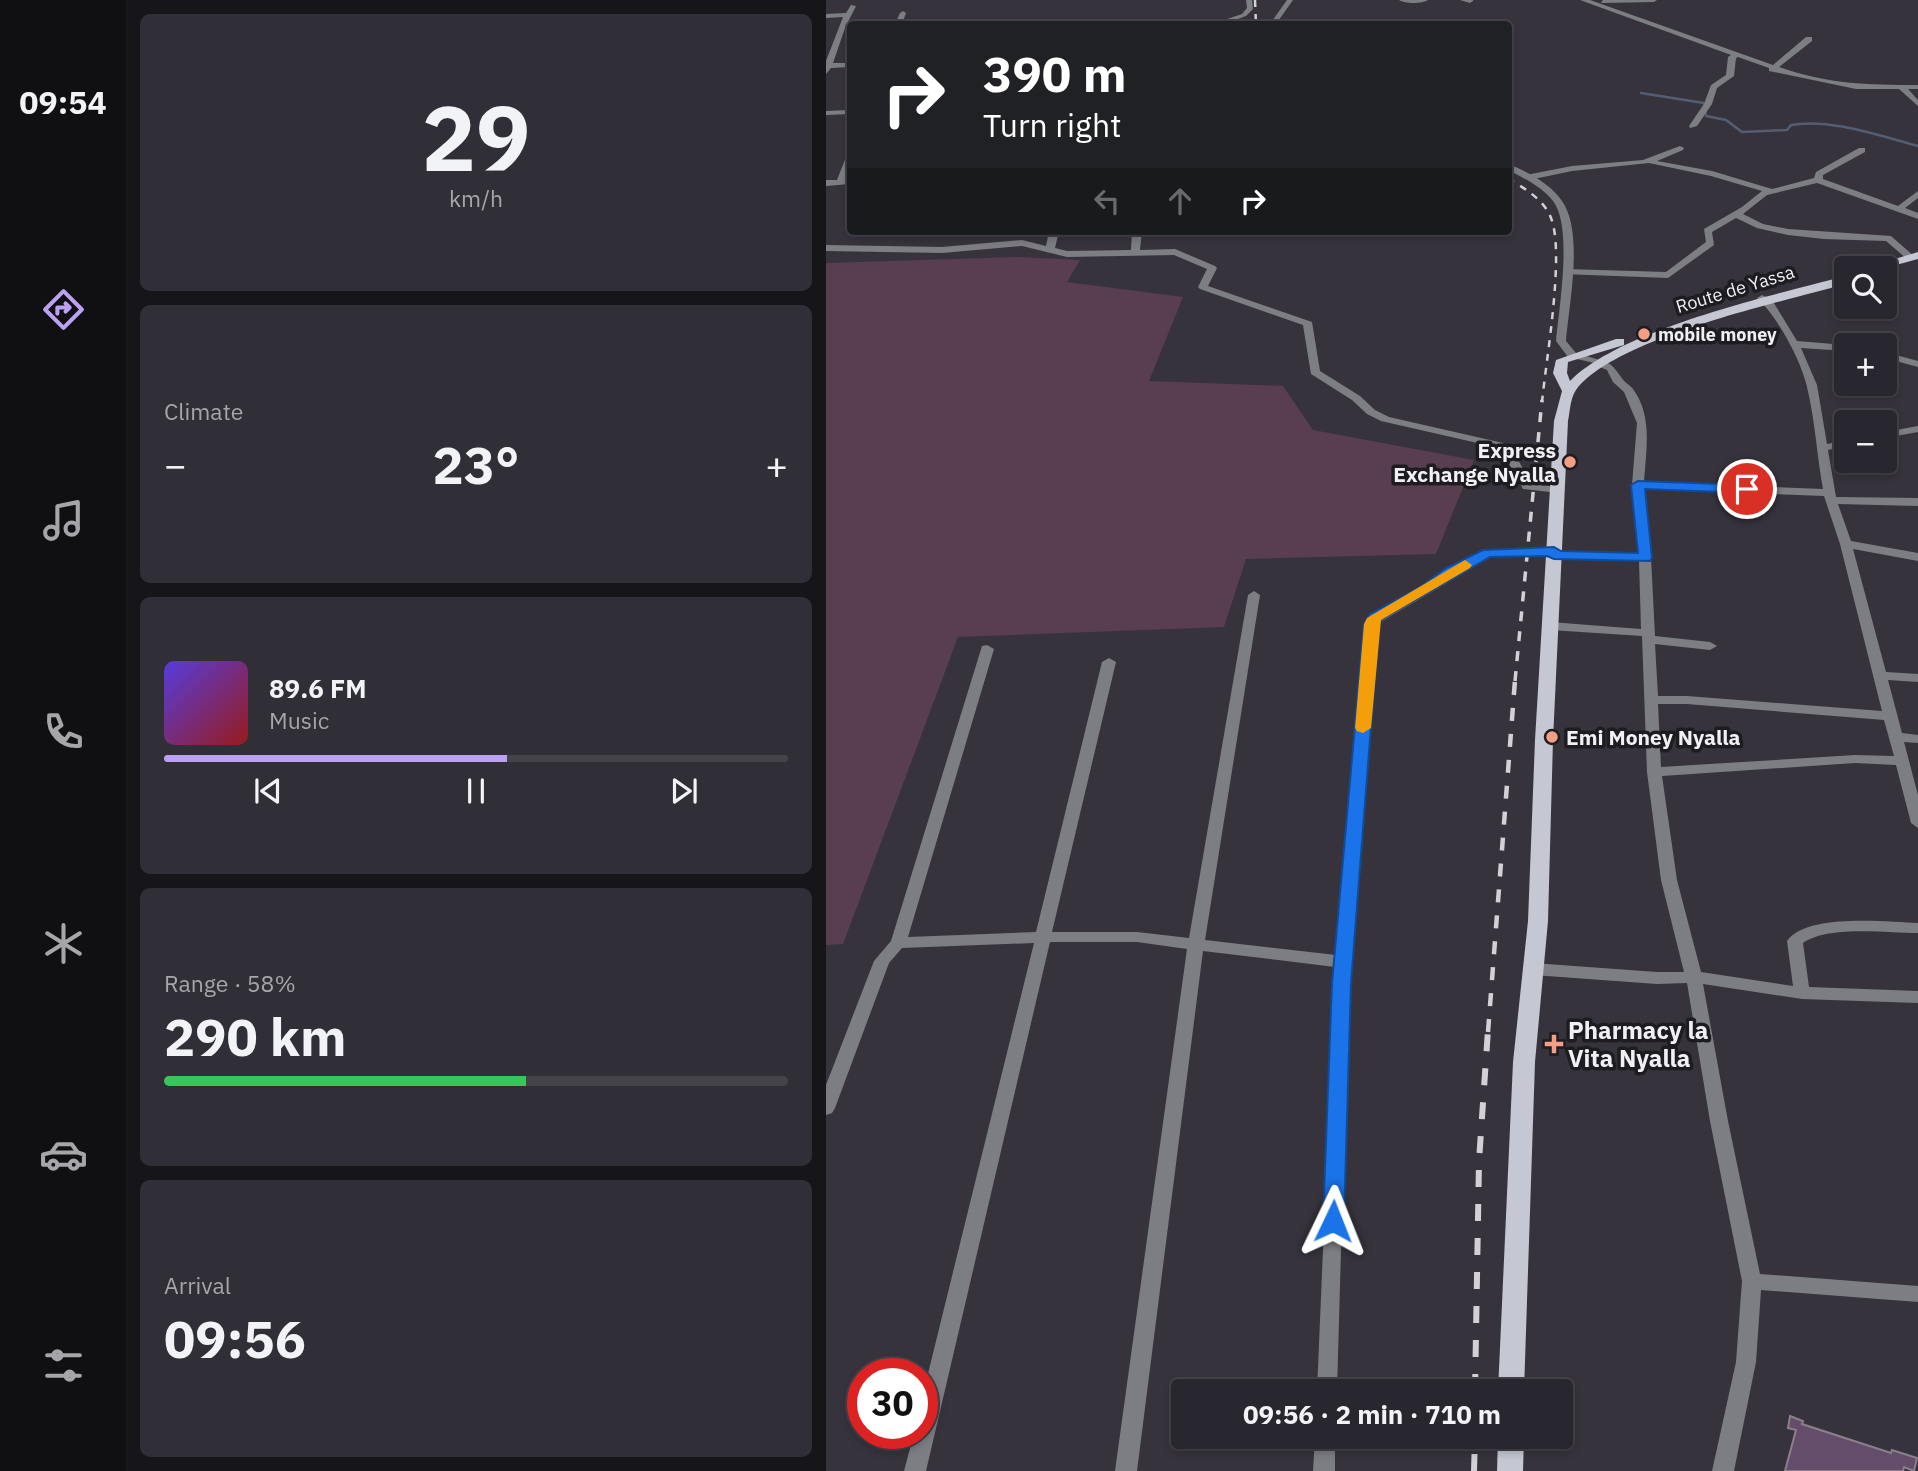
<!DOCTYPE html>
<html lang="en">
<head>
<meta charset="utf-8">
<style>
	body { margin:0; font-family:"IBM Plex Sans",sans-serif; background:#302e36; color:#f1f3f6; height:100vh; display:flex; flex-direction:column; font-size:26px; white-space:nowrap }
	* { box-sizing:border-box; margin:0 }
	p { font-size:23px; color:#a5a5aa }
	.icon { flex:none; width:38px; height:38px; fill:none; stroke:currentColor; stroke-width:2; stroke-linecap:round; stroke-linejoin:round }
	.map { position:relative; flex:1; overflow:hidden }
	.side { display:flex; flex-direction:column; gap:14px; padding:14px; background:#161519; width:700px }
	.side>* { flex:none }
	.guide { position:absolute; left:21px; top:21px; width:665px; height:214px; border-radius:7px; box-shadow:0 4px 10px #0003,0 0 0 2px #44434a; background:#202124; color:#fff; overflow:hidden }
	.buttons { position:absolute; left:1008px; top:256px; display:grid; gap:14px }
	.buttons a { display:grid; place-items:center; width:63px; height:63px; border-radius:7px; background:#28262e; box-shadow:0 4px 10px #0003,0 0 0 2px #44434a; font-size:35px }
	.speed { position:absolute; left:21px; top:1358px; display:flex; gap:14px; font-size:35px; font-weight:700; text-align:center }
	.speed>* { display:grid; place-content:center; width:91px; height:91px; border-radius:50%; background:#28262e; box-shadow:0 4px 10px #0003,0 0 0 2px #44434a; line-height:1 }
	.speed .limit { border:10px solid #d22; background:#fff; color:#111 }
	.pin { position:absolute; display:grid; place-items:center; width:60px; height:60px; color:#fff; margin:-30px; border:4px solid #fff; border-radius:50%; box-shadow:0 2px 7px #0007 }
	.me { position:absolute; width:77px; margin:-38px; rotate:2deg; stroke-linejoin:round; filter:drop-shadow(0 0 5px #0008) }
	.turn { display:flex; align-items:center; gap:24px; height:147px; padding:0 21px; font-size:32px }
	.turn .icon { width:91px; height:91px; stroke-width:2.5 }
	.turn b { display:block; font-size:49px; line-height:60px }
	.lanes { display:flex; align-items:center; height:66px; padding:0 21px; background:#0003; justify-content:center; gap:35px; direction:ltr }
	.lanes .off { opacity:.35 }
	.big { font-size:52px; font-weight:700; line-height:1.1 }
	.side .card { flex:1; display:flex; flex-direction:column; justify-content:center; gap:10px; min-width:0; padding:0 24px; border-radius:10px; background:#302e36 }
	.side .dial { align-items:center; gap:0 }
	.dial b { font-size:91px; line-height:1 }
	.song { display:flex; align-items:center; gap:21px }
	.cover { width:84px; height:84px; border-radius:10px; background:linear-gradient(135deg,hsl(250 70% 55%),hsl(0 70% 35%)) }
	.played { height:7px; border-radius:4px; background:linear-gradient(90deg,#bca0f2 55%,#44434a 55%) }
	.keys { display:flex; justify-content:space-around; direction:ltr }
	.heat { display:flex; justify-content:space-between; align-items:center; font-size:38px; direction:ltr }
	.charge { height:10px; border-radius:5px; background:linear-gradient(90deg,#34c759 58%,#44434a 0) }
	.trip { position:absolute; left:345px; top:1379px; width:402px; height:70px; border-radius:7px; background:#28262e; box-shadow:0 4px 10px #0003,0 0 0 2px #44434a; font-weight:700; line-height:70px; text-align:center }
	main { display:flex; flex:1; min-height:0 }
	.tabs { display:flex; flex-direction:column; width:126px; justify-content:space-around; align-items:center; background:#100f12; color:#a5a5aa }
	.tabs .icon { width:49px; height:49px }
	.tabs .current { color:#bca0f2 }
	.tabs b { font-size:32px; color:#f1f3f6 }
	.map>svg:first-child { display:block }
	.green { fill:#583e4f }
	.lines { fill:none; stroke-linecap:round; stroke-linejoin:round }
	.stream-far1 { stroke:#545e73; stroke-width:2.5 }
	.stream { stroke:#545e73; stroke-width:3.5 }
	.building { fill:#644d6a; stroke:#89808b; stroke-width:2 }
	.minor { fill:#7d7e84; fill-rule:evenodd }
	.tertiary { fill:#7d7e84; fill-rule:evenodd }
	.primary { fill:#c5c7d2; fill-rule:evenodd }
	.rail-far3 { stroke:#d3d1d8; stroke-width:2.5; stroke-dasharray:7 7; stroke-linecap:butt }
	.rail-far2 { stroke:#d3d1d8; stroke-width:3.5; stroke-dasharray:10 10; stroke-linecap:butt }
	.rail-far1 { stroke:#d3d1d8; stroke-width:4.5; stroke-dasharray:13 13; stroke-linecap:butt }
	.rail { stroke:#d3d1d8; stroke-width:6; stroke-dasharray:17 17; stroke-linecap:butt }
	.route { fill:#1a73e8; stroke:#114b97; stroke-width:2 }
	.slow { fill:#f59e0b }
	.poi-dot { fill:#f49e86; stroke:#1d1c20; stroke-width:2.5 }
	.labels { text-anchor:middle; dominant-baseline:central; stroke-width:7; stroke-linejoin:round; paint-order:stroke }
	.far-street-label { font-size:18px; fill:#f2f0f7; stroke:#1d1c20 }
	.far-poi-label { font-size:18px; font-weight:bold; fill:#f2f0f7; stroke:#1d1c20; text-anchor:start }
	.poi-label { font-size:21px; font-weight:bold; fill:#f2f0f7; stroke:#1d1c20; text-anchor:end }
	.near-poi-label { font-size:24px; font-weight:bold; fill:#f2f0f7; stroke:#1d1c20; text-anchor:start }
</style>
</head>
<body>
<main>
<nav class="tabs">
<b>09:54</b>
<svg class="icon current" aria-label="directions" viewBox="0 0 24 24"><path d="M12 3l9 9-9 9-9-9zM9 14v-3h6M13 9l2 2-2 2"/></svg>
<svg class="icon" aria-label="music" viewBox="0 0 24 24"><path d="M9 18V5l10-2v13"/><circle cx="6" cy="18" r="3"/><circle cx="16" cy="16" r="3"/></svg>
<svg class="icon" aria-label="phone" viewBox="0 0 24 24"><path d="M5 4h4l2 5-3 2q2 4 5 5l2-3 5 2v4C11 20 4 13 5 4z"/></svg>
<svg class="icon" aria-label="climate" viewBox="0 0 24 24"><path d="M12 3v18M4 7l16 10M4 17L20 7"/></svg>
<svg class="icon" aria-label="car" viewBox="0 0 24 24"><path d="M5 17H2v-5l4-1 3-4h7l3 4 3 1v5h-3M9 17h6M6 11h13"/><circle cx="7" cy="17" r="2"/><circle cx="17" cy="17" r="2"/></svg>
<svg class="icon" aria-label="filters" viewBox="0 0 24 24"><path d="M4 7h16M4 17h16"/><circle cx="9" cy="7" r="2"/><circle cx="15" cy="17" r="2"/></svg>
</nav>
<section class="side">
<div class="card dial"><b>29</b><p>km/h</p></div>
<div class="card"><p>Climate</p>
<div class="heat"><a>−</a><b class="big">23°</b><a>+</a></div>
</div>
<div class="card">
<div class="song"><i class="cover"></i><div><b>89.6 FM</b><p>Music</p></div></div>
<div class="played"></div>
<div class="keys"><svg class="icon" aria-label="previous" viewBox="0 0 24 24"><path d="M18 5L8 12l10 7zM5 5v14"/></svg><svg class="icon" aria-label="pause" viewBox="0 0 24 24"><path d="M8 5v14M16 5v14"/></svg><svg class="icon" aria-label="next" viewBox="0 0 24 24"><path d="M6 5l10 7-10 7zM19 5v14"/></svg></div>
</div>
<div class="card"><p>Range · 58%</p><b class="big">290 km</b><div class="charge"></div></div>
<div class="card"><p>Arrival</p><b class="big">09:56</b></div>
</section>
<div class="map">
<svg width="1092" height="1471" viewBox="0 0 1092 1471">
	<rect width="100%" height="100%" fill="#36333d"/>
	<path class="green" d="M 192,257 L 254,260 L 241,282 L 357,297 L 323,381 L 457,386 L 487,430 L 648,460 L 610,554 L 420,559 L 398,627 L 132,637 L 17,944 L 0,945 L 0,263 Z"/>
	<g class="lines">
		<path class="stream-far1" d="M 815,93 L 878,103 L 880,116 L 900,120 L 916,132 L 961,130 L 965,125 C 1004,118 1054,136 1092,146"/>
		<path class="stream" d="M 1009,450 L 1020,446"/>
	</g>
	<path class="building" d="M 964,1416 L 977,1421 L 976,1424 L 1065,1453 L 1066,1450 L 1091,1458 L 1088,1471 L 1078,1467 L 1077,1471 L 959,1471 L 970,1430 L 962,1428 Z"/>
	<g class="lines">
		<path class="minor" d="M 420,0 L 426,0 L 427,9 L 420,16 L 398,24 L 295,24 L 299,22 L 398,20 L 416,14 L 421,8 Z
			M 573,0 L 602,0 C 596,4 579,4 573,0 Z
			M 634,0 L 647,0 L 647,1 L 644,3 Z
			M 754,0 L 764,0 L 947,65 L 980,37 L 986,37 L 986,41 L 953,67 C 1002,84 1041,85 1092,85 L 1092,89 L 1082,89 L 1092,100 L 1092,106 L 1073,89 L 1030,89 L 943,71 L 943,68 L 912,57 L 910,58 L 908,76 L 891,88 L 886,104 L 871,126 L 864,128 L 863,126 L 878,104 L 885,85 L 900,75 L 902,57 L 905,55 Z
			M 777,0 L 831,0 L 828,2 L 775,3 Z
			M 25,5 L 30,6 L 19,28 L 7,63 L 24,63 L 24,67 L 5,68 L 0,74 L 0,61 L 17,17 L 0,18 L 0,14 L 20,13 Z
			M 77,11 L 80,13 L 76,24 L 69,24 L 74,13 Z
			M 24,110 L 24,114 L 0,115 L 0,111 Z
			M 854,146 L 858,148 L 857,150 L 831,161 L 886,171 L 946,189 L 988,178 L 990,172 L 1033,148 L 1039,148 L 1039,152 L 997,175 L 997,179 L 1072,206 L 1092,191 L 1092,198 L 1079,208 L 1092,213 L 1092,219 L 991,183 L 941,195 L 917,214 L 937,224 L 962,229 L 1065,236 L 1089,257 L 1081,259 L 1060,241 L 998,239 L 962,235 L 931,228 L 910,218 L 886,232 L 888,245 L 842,278 L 737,274 L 737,270 L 740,269 L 840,272 L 880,242 L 878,229 L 916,207 L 936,191 L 885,176 L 823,163 L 746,171 L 703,180 L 699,177 L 700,175 L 746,166 L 817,160 Z
			M 24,154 L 24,166 L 19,180 L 24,180 L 24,184 L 0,186 L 0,180 L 11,180 L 20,157 Z
			M 223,231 L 233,231 L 229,248 L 241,251 L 305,250 L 306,231 L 316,231 L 314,250 L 349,249 L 389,266 L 391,268 L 382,286 L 486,322 L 494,371 L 534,396 L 549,410 L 563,417 L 677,443 L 688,452 L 705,484 L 732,487 L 738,490 L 732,493 L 697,489 L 677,454 L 669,447 L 555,421 L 541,414 L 526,400 L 485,374 L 477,325 L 374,289 L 372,287 L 381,269 L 348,255 L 241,257 L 196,246 L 116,253 L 0,251 L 0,245 L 116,247 L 196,240 L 220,246 Z
			M 936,295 L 946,300 L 971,341 L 1020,345 L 1020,351 L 975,348 L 991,385 L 1001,444 L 1020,440 L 1020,446 L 1002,450 L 1010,497 L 1092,498 L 1092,506 L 1012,504 L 1025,541 L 1092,553 L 1092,561 L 1027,549 L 1060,672 L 1092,674 L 1092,682 L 1062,680 L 1076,733 L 1092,735 L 1092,743 L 1078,742 L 1092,795 L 1092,828 L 1085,823 L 1070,765 L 1029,763 L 836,776 L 851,880 L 875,972 L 967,986 L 961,941 C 981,913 1060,922 1092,923 L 1092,933 C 1062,933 1002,925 977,943 L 983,987 L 1092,991 L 1092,1003 L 976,999 L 877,984 L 902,1121 L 934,1274 L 1092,1286 L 1092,1302 L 935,1290 L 930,1362 L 908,1471 L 886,1471 L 910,1362 L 916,1281 L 884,1121 L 861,983 L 831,984 L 707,975 L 701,973 L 699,969 L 701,965 L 707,963 L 831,972 L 858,972 L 835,880 L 821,772 L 816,636 L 724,630 L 718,626 L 724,622 L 815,629 L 813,561 L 728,559 L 722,555 L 665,557 L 551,624 L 522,1004 L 511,1391 L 491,1391 L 509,967 L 377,951 L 311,1471 L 289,1471 L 361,949 L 311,942 L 224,942 L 100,1471 L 78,1471 L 88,1433 L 96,1433 L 96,1398 L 208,943 L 76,948 L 63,963 L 9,1108 L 6,1113 L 0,1115 L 0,1085 L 48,961 L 65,941 L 156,646 L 161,645 L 168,649 L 82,937 L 210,932 L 276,662 L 283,658 L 290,662 L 226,932 L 311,932 L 363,938 L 422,595 L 428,591 L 434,595 L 379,940 L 510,955 L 539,624 L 544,615 L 658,550 L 728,547 L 734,552 L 813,554 L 806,485 L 811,423 L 798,392 L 787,382 L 781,370 L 769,365 L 769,361 C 784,360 788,367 795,377 C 798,382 804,385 807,389 C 827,416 820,451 818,482 L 997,489 C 991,456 989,420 981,387 C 975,360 951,316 931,298 ZM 818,489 L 998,496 L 1014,544 L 1056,711 L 861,696 L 832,696 L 829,644 L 884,650 L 891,646 L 884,642 L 829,636 L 825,558 ZM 832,704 L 861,704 L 1058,720 L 1068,756 L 1029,755 L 835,767 Z
			M 1059,352 L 1092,361 L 1092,367 L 1059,358 Z
			M 1092,426 L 1092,432 L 1059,438 L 1059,432 Z
			M 489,1437 L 509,1437 L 509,1471 L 487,1471 Z"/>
		<path class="tertiary" d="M 461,0 L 467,0 L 450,24 L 444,24 Z
			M 682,164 C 701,171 725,184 736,201 C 758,232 743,304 740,341 L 750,353 L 777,361 L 777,365 L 742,357 L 730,341 C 733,308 747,227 727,201 C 716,187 698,178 682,170 Z"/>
		<path class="primary" d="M 1092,252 L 1092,259 L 1059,268 L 1039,268 Z
			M 1020,276 L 1020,284 C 955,302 789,338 750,390 C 744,399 744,411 742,421 L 727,740 L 722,921 L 709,1062 L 698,1391 L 672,1391 L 687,1062 L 702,921 L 709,740 L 728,421 L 736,391 L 727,373 L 730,360 L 790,339 L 798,339 L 798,345 L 742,362 L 741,373 L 744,381 C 795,329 947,295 1020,276 Z
			M 672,1437 L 698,1437 L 697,1471 L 671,1471 Z"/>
		<path class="rail-far3" d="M 429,0 L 430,24
			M 682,179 C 698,187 719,201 725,218 C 739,253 720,360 716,402"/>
		<path class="rail-far2" d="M 689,681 L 716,400"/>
		<path class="rail-far1" d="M 662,1032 L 689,680"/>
		<path class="rail" d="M 649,1391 L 653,1161 L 662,1030
			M 648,1471 L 649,1437"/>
	</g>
	<path class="route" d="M 812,481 L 921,485 L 927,489 L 921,493 L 819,489 L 826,558 L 824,561 L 728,559 L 721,556 L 664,557 L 555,620 L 553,624 L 525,983 L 518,1221 L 515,1227 L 507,1230 L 500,1227 L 497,1221 L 506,983 L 538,624 L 544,614 L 591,589 L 620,568 L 657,550 L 728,547 L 735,551 L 812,553 L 805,485 Z"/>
	<path class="slow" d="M 639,560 L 646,565 L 644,568 L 555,620 L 545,728 L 537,733 L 531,731 L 529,728 L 538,624 L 541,618 Z"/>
	<g class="poi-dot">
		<circle cx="818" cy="334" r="7"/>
		<circle cx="744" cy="462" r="7"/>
		<circle cx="726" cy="737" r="7"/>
		<path d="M724.5 1033.5h7v7h7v7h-7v7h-7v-7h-7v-7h7z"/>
	</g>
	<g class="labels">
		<g class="far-street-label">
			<text transform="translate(909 289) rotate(-17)">Route de Yassa</text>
		</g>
		<g class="far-poi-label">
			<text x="832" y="334">mobile money</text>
		</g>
		<g class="poi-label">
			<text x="730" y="450">Express<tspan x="730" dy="24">Exchange Nyalla</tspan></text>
			<text x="740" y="737" text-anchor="start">Emi Money Nyalla</text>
		</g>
		<g class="near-poi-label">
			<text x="742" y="1030">Pharmacy la<tspan x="742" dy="28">Vita Nyalla</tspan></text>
		</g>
	</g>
</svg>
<div class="buttons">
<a><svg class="icon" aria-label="search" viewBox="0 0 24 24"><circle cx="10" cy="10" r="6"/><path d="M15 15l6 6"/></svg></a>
<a>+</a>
<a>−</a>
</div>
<div class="speed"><div class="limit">30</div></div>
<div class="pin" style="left:921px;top:489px;background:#d93025"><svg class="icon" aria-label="arrive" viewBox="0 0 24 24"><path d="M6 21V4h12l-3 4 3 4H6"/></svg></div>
<svg class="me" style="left:507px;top:1221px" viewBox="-20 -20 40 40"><path d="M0-17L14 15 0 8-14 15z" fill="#1a73e8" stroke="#fff" stroke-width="4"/></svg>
<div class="trip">09:56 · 2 min · 710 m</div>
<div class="guide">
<div class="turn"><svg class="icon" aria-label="right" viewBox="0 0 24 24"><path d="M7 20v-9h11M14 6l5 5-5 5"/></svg><div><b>390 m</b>Turn right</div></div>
<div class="lanes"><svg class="icon off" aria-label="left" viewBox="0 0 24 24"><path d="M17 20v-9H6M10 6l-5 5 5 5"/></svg><svg class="icon off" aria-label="ahead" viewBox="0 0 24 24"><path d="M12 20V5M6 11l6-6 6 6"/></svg><svg class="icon" aria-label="right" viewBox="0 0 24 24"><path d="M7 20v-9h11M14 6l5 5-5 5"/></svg></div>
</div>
</div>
</main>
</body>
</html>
